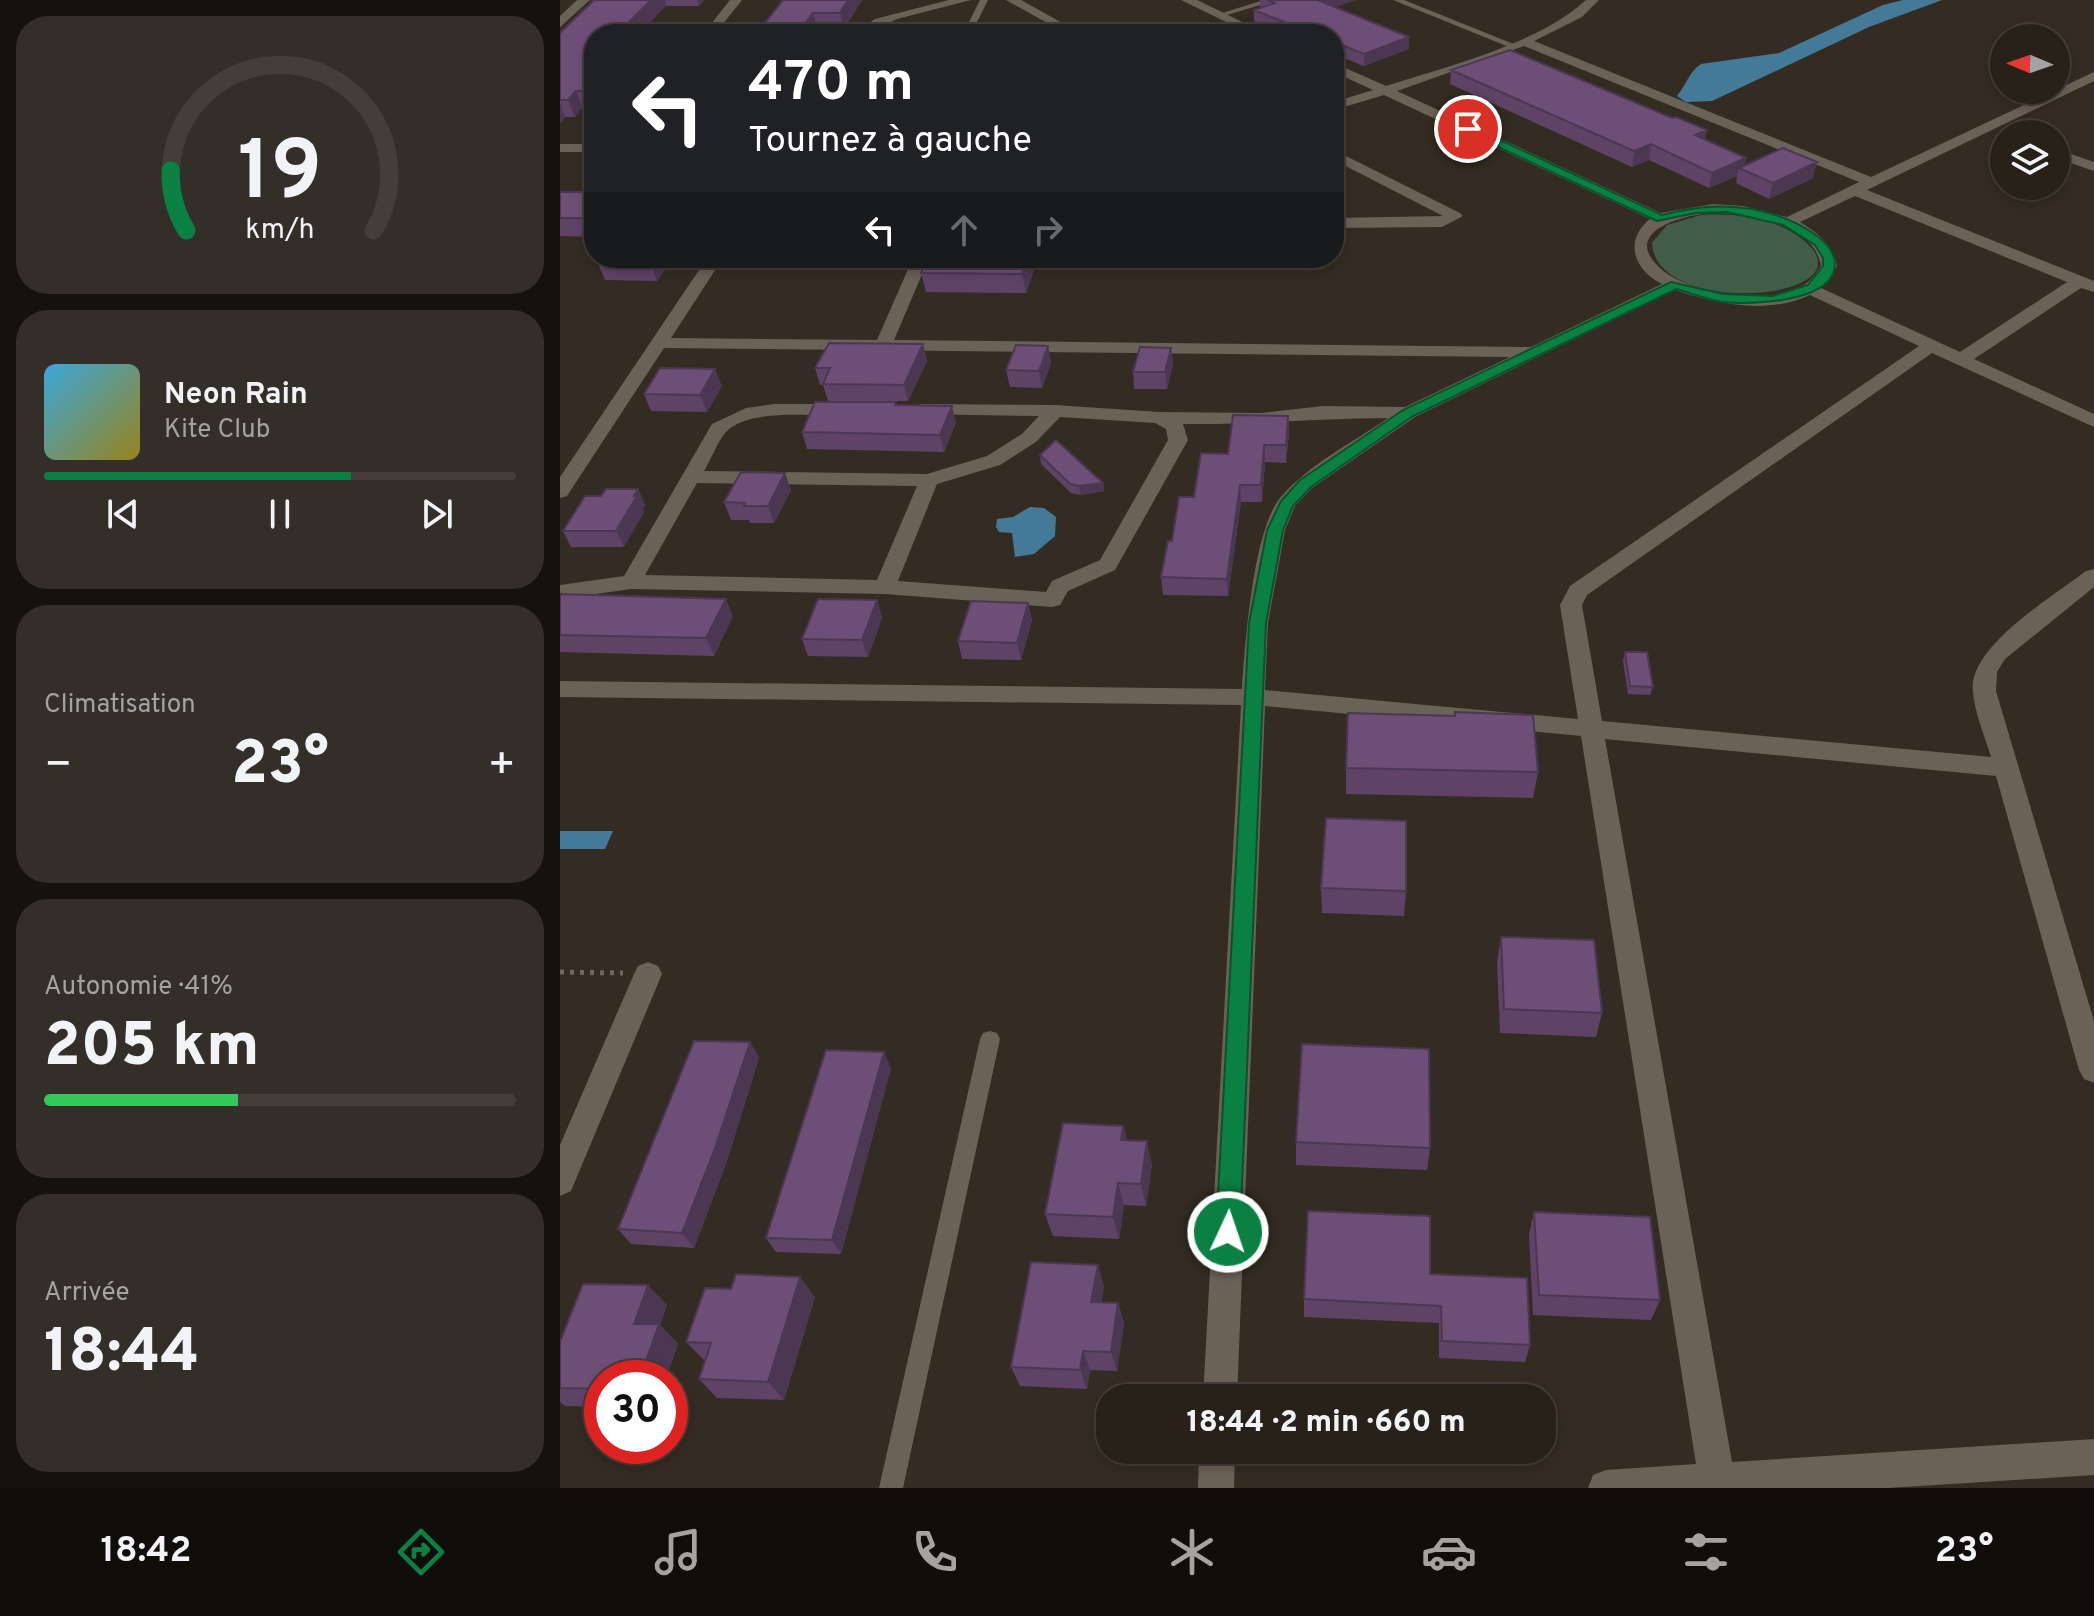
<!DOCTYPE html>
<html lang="fr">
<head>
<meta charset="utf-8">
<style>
	body { margin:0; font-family:Overpass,sans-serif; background:#332e27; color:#f1f3f6; height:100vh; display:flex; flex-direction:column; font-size:30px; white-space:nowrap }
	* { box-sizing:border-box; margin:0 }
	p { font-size:26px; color:#a4a3a2 }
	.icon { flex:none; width:44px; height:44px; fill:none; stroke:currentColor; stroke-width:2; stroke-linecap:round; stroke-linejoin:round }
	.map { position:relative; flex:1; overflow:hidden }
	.side { display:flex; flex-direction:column; gap:16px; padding:16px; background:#15120e; width:560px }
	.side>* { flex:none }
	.hud { position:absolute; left:24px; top:24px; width:760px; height:244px; border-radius:32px; box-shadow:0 4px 12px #0003,0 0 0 2px #433e39; background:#202124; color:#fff; overflow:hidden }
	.needle { width:52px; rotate:272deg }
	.fabs { position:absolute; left:1430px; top:24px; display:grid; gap:16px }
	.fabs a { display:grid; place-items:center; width:80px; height:80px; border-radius:50%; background:#27211a; box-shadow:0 4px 12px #0003,0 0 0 2px #433e39; font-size:40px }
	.speed { position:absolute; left:24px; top:1360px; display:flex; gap:16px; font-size:40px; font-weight:700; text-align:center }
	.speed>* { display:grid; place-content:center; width:104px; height:104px; border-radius:50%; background:#27211a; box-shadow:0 4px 12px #0003,0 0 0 2px #433e39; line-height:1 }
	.speed .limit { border:12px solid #d22; background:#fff; color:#111 }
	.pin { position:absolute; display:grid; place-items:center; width:68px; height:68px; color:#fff; margin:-34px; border:4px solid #fff; border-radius:50%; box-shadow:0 2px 8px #0007 }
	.me { position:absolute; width:88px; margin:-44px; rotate:3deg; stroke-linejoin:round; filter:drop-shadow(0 0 6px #0008) }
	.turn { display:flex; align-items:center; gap:28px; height:168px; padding:0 32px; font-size:36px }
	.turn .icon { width:104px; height:104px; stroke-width:2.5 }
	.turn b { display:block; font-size:56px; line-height:68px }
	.lanes { display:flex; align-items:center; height:76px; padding:0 32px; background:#0003; justify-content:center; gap:40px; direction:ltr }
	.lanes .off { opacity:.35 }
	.big { font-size:60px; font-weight:800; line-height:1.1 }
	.side .tile { flex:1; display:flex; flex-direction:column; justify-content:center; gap:12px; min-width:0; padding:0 28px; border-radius:32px; background:#332e27 }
	.side .dial { align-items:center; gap:0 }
	.dial svg { height:208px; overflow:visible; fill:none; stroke:#433e39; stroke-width:7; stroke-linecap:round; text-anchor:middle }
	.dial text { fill:#f1f3f6; stroke:none }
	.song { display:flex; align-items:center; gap:24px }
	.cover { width:96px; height:96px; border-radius:12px; background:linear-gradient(135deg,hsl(200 70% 55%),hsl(50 70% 35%)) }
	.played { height:8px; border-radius:4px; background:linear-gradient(90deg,#0b8043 65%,#433e39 65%) }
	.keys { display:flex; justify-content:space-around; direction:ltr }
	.heat { display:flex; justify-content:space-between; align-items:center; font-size:44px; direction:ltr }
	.charge { height:12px; border-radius:6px; background:linear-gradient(90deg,#34c759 41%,#433e39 0) }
	.trip { position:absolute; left:536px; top:1384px; width:460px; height:80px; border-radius:32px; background:#27211a; box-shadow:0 4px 12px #0003,0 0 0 2px #433e39; font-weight:800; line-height:80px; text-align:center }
	.tabs { display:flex; height:128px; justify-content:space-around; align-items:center; background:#100d0a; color:#a4a3a2 }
	.tabs .icon { width:56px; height:56px }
	.tabs .on { color:#0b8043 }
	.tabs b { font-size:36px; color:#f1f3f6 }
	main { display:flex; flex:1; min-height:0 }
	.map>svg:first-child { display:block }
	.green { fill:#425d47 }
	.water { fill:#447a98 }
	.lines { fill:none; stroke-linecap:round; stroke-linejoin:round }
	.path { stroke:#6f6860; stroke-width:5; stroke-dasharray:4 6; stroke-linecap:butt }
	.lane { fill:#6a6157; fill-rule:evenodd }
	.street { fill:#6a6157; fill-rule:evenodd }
	.wall { fill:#5e4366 }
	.shaded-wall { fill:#4c3753 }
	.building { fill:#6d4e77; stroke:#4c3753; stroke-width:2 }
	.route { fill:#0b8043; stroke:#07532c; stroke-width:2 }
</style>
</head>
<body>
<main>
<section class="side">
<div class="tile dial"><svg viewBox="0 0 100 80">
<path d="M14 69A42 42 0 1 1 86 69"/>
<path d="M14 69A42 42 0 0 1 8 46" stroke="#0b8043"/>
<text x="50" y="56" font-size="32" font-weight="700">19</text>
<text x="50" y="72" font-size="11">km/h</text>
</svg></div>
<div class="tile">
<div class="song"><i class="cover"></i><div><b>Neon Rain</b><p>Kite Club</p></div></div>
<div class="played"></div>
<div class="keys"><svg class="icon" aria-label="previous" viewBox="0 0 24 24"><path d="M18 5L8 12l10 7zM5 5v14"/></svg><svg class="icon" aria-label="pause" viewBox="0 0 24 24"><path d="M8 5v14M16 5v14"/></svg><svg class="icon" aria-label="next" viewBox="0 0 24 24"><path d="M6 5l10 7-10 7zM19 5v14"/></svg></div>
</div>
<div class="tile"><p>Climatisation</p>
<div class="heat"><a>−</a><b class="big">23°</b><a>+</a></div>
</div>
<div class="tile"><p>Autonomie · 41%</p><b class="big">205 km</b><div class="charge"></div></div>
<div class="tile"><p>Arrivée</p><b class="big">18:44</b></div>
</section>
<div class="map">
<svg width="1534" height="1488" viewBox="0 0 1534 1488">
	<rect width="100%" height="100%" fill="#342c23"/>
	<path class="green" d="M 1141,215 C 1175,213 1214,217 1242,239 C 1319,299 1096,321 1092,243 L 1107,225 Z"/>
	<path class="water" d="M 1343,0 L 1382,0 L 1309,27 L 1152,101 L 1126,102 L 1117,96 C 1126,85 1129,72 1141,64 L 1219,53 L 1323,5 Z
		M 470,507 L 484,508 L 496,517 L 495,536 L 474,554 L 455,557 L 452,533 L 439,532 L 436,527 L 437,519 L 453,517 Z
		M 0,831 L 53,831 L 45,849 L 0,849 Z"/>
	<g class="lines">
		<path class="path" d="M 0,972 L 63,973"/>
		<path class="lane" d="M 420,0 L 428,0 L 411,34 L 403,34 Z
			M 704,0 L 717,0 L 660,17 L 656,15 Z
			M 833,0 L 844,0 L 956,45 L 949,47 Z
			M 430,1031 L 437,1033 L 440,1039 L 343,1488 L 319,1488 L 420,1039 L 423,1033 Z"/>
		<path class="street" d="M 17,0 L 30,0 L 0,27 L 0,16 Z
			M 170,0 L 182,0 L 155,34 L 143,34 Z
			M 389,0 L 411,0 L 337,19 L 307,34 L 293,34 L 315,19 Z
			M 446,0 L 461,0 L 522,34 L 507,34 Z
			M 621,0 L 637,0 L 707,34 L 691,34 Z
			M 1026,0 L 1039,0 L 1022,17 L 974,41 L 1311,177 L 1534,72 L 1534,81 L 1307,190 L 1534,281 L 1534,292 L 1521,288 L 1414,359 L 1534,414 L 1534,427 L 1372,353 L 1027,595 L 1022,605 L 1042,721 L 1431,757 C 1425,737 1415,714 1413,692 C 1407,647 1494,596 1526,571 L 1534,569 L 1534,587 L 1445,659 L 1437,672 L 1436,691 L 1534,1021 L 1534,1083 L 1524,1079 L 1519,1070 L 1436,776 L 1045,739 L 1172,1462 L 1534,1439 L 1534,1475 L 1328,1488 L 1028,1488 L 1033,1475 L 1046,1470 L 1136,1464 L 1021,736 L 705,706 L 677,1398 L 643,1398 L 681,705 L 0,697 L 0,681 L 682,689 C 685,645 693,531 720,498 C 748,465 792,443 828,418 C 759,418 692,425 623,424 L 628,440 L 555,570 L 508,591 L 500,605 L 492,607 L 325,594 L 71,589 L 0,599 L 0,585 L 64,576 L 152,424 L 186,408 L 214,404 L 283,404 L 292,410 L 283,416 C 252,416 189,408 166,432 C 157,442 151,460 144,471 L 367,474 L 427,456 L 462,434 L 479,416 L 353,414 L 351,410 L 360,404 L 495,405 L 599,412 L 701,413 L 763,406 L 845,407 L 950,357 L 104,348 L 7,496 L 0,498 L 0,477 L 147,258 L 163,258 L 111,338 L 317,340 L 353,258 L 369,258 L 334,340 L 971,347 L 1102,284 C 1074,270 1063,241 1090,219 L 824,95 L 774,110 L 774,102 L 813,90 L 774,72 L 774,63 L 826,86 C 888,66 978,44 1026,0 ZM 964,46 L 1299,182 L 1227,217 L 1183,206 L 1153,204 L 1101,213 L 837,91 ZM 1295,196 L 1507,282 L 1400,352 L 1261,288 L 1277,266 C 1273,245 1258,233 1240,222 ZM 1153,213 C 1190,214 1253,221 1261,266 C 1254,277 1247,285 1235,290 C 1201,304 1126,293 1100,268 C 1059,231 1126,214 1153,213 ZM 1115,290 C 1157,304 1207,315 1250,295 L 1359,346 L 1010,586 L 1000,605 L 1018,719 L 705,690 L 708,623 L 725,530 L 735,506 L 752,488 L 855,417 ZM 500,417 L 595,423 L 606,429 L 608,440 L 540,560 L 492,581 L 486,592 L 338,581 L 377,484 L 440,465 L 476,442 ZM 137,483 L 357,486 L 317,580 L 85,575 Z
			M 0,144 L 34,144 L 34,152 L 0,152 Z
			M 1496,149 L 1534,162 L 1534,171 L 1496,158 Z
			M 774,150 L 900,213 L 903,216 L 882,227 L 774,228 L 774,218 L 883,216 L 774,160 Z
			M 88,962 L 98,966 L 102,974 L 11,1191 L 0,1196 L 0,1145 L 74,974 L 78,966 Z
			M 639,1450 L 675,1450 L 674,1488 L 638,1488 Z"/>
	</g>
	<path class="wall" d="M 34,0 L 144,0 L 139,6 L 106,6 L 34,34 L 34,108 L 22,108 L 15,117 L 5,117 L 0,123 L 0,33 Z
		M 223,0 L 302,0 L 284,29 L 257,29 L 253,34 L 201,34 L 203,31 L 202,27 Z
		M 700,0 L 796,0 L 775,7 L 849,37 L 849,49 L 804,66 L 774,54 L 774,34 L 725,34 L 694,21 L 694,10 L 700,8 Z
		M 891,70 L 1145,140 L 1185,165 L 1253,178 L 1209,199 L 1176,183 L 1177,176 L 1149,188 L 1089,160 L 1072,167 L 890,84 Z
		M 0,192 L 34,192 L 34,237 L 0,236 Z
		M 113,258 L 97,281 L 45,280 L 37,261 Z
		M 368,258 L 478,258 L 466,293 L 366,292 L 361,273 Z
		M 363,344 L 367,361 L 348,401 L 268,401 L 263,385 L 260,385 L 255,368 Z
		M 488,346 L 491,363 L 482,388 L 450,387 L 446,370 Z
		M 611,348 L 613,364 L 607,389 L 574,389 L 573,372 Z
		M 162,386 L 147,412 L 91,411 L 84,394 Z
		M 336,405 L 396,423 L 384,452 L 247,449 L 242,432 Z
		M 728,416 L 729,433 L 726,463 L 705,462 L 702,502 L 681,502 L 668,596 L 603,595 L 601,577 L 612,541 L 634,497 L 668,454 Z
		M 480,455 L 543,483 L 544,491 L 521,495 L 511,493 L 481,464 Z
		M 78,489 L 85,505 L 83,509 L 84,512 L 64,547 L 11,547 L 3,531 L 41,496 Z
		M 231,490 L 214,523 L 190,523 L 189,520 L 171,520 L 164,502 Z
		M 0,594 L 173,616 L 154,656 L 0,652 Z
		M 317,600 L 322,618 L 308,657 L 248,656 L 242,639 Z
		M 468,603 L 472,620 L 461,660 L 402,659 L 398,641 Z
		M 1065,652 L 1093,687 L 1090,695 L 1068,694 L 1063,661 Z
		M 786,768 L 978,772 L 973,798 L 786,794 Z
		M 761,888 L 846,891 L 844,916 L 762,913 Z
		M 941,937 L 1042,1013 L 1036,1037 L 940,1033 L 937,962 Z
		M 190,1042 L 199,1058 L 166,1164 L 134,1248 L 71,1244 L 58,1229 Z
		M 331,1068 L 281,1254 L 216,1252 L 206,1238 Z
		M 563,1126 L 567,1140 L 592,1164 L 586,1206 L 564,1205 L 559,1239 L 493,1236 L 485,1214 Z
		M 736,1142 L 870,1148 L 867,1170 L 736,1165 Z
		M 974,1212 L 1100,1300 L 1091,1320 L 973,1315 L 969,1234 Z
		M 870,1274 L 970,1345 L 965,1362 L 879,1358 L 879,1323 L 744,1317 L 744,1299 Z
		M 544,1286 L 541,1303 L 558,1303 L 564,1323 L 557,1371 L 530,1370 L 527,1389 L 460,1386 L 451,1367 Z
		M 255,1297 L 224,1400 L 157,1398 L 139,1379 L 145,1361 L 126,1342 Z
		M 107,1305 L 100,1325 L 118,1344 L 106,1378 L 42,1378 L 42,1407 L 5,1406 L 0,1402 L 0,1342 Z"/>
	<path class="shaded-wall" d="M 91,0 L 105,0 L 106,6 L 79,34 L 57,34 Z
		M 137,0 L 144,0 L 139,6 Z
		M 288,0 L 302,0 L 284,29 L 280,13 Z
		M 763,0 L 796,0 L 760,12 L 760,1 Z
		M 253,13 L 257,29 L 253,34 L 238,34 Z
		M 849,37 L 849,49 L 804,66 L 804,54 Z
		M 16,91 L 22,108 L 15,117 L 8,100 Z
		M 0,103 L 5,117 L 0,123 Z
		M 1147,130 L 1144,145 L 1135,135 Z
		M 1091,144 L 1089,160 L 1072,167 L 1074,151 Z
		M 1186,158 L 1184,170 L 1179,168 L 1177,176 L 1149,188 L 1152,173 Z
		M 1257,162 L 1253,178 L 1209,199 L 1213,183 Z
		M 93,258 L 113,258 L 97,281 L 90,262 Z
		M 468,258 L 478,258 L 466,293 L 462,274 Z
		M 363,344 L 367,361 L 348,401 L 344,385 Z
		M 488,346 L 491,363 L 482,388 L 479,371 Z
		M 611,348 L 613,364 L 607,389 L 605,372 Z
		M 155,369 L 162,386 L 147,412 L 140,395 Z
		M 392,406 L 396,423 L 384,452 L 380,435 Z
		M 728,416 L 729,433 L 726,463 L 726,445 Z
		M 704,445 L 705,462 L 702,502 L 701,485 Z
		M 225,473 L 231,490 L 214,523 L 208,506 Z
		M 543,483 L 544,491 L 521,495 L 519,486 Z
		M 680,485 L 681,502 L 668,596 L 667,579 Z
		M 78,489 L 85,505 L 83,509 L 84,512 L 64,547 L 56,531 Z
		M 166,599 L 173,616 L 154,656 L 146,638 Z
		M 317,600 L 322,618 L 308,657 L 302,640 Z
		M 468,603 L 472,620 L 461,660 L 457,643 Z
		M 190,1042 L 199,1058 L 166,1164 L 134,1248 L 122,1233 Z
		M 324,1052 L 331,1068 L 281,1254 L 272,1240 Z
		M 563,1126 L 569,1148 L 561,1140 Z
		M 587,1141 L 592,1164 L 586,1206 L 581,1184 Z
		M 558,1183 L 564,1205 L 559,1239 L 553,1217 Z
		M 538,1265 L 544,1286 L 538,1322 L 531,1302 Z
		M 240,1277 L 255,1297 L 224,1400 L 208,1382 Z
		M 88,1285 L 107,1305 L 100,1325 L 118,1344 L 106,1378 L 80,1378 L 74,1324 Z
		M 558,1303 L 564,1323 L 557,1371 L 551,1352 Z
		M 523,1351 L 530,1370 L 527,1389 L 520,1370 Z"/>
	<path class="building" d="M 34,0 L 91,0 L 57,34 L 34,34 L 34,91 L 16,91 L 8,100 L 0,100 L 0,33 Z
		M 223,0 L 288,0 L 280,13 L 253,13 L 238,34 L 201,34 L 206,27 L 202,27 Z
		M 708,0 L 763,0 L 760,1 L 849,37 L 804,54 L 774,42 L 774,34 L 754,34 L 694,10 L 715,3 Z
		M 950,50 L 1112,118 L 1116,117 L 1147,130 L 1135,135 L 1186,158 L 1152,173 L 1091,144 L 1074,151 L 891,70 Z
		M 1223,148 L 1257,162 L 1213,183 L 1179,168 Z
		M 0,192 L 34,192 L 34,218 L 0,218 Z
		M 40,258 L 93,258 L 90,262 L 37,261 Z
		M 368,258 L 468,258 L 462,274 L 361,273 Z
		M 269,343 L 363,344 L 344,385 L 263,384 L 270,368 L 255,368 Z
		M 456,345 L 488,346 L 479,371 L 446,370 Z
		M 580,347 L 611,348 L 605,372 L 573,372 Z
		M 100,368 L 155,369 L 140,395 L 84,394 Z
		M 255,402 L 336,402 L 335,405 L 392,406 L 380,435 L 242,432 Z
		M 673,415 L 728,416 L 726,445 L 704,445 L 701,485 L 680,485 L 667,579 L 601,577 L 608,541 L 612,541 L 619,497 L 634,497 L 641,453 L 668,454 Z
		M 496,440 L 543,483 L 519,486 L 510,484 L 480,455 Z
		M 181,472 L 225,473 L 208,506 L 184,506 L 185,503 L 164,502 Z
		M 46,489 L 78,489 L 74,496 L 77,496 L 56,531 L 3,531 L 25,496 L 41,496 Z
		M 0,594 L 166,599 L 146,638 L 0,635 Z
		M 258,599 L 317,600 L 302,640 L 242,639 Z
		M 411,601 L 468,603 L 457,643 L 398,641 Z
		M 1065,652 L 1087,652 L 1093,687 L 1070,686 Z
		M 895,712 L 973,715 L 978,772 L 786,768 L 788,713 L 895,716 Z
		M 766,818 L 846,821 L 846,891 L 761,888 Z
		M 941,937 L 1034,940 L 1042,1013 L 944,1009 Z
		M 134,1041 L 190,1042 L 155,1148 L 122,1233 L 58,1229 Z
		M 742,1044 L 869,1049 L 870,1148 L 736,1142 Z
		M 266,1050 L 324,1052 L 272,1240 L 206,1238 Z
		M 503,1123 L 563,1126 L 561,1140 L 587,1141 L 581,1184 L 558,1183 L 553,1217 L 485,1214 Z
		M 748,1211 L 870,1216 L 870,1274 L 967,1278 L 970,1345 L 882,1341 L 881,1306 L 744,1299 Z
		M 974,1212 L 1090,1217 L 1100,1300 L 979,1295 Z
		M 471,1262 L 538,1265 L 531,1302 L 558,1303 L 551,1352 L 523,1351 L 520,1370 L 451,1367 Z
		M 176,1274 L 240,1277 L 208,1382 L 139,1379 L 151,1343 L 126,1342 L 145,1288 L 171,1289 Z
		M 23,1284 L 88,1285 L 74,1324 L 99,1324 L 80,1378 L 42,1378 L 42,1389 L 0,1388 L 0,1342 Z"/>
	<path class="route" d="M 904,127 L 912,127 L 1102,215 C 1153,201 1204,203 1250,231 C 1261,238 1275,249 1275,264 C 1275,303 1190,305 1163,302 C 1148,300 1131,293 1116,289 L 853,416 L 751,487 L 733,506 L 723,530 L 706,623 L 680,1232 L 676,1240 L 668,1244 L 659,1240 L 656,1232 L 689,623 L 707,530 L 721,501 L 740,480 L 843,410 L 1111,282 L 1163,294 L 1213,296 L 1248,285 L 1263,266 L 1263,258 L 1255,245 L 1223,225 L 1167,212 L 1136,213 L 1097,221 L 904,131 Z"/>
</svg>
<div class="fabs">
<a><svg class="needle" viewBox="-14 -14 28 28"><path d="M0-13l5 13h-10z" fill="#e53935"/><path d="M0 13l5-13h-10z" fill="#a4a3a2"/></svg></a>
<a><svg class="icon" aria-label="layers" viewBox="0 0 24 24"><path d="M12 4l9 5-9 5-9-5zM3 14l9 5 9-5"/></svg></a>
</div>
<div class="speed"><div class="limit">30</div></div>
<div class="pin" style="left:908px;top:129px;background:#d93025"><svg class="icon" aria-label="arrive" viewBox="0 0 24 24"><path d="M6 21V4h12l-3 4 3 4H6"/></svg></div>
<svg class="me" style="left:668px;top:1232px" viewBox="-20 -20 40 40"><circle r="17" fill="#0b8043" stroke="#fff" stroke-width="3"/><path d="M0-11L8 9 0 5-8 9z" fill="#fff"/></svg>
<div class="trip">18:44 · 2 min · 660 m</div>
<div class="hud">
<div class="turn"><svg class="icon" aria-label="left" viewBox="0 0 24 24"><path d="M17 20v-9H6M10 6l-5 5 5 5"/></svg><div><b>470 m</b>Tournez à gauche</div></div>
<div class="lanes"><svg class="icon" aria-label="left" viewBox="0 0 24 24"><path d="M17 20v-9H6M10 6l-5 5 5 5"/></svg><svg class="icon off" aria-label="ahead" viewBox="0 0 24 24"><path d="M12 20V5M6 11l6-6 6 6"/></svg><svg class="icon off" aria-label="right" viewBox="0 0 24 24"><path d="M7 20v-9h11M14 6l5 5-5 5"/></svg></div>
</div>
</div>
</main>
<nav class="tabs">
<b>18:42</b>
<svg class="icon on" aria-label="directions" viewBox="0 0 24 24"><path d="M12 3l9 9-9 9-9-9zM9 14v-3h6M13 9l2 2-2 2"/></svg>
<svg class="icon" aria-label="music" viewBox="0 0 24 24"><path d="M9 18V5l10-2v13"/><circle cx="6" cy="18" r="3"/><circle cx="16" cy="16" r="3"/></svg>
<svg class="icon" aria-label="phone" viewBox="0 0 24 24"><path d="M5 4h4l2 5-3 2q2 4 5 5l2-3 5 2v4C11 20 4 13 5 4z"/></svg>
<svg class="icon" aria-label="climate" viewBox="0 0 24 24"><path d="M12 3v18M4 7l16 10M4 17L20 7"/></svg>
<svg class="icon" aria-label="car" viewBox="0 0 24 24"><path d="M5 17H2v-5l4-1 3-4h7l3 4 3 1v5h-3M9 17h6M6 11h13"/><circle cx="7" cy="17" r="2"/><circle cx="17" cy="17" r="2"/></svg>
<svg class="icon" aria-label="filters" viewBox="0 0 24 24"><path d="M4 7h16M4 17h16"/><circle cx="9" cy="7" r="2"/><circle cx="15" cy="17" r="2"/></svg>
<b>23°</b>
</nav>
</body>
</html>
